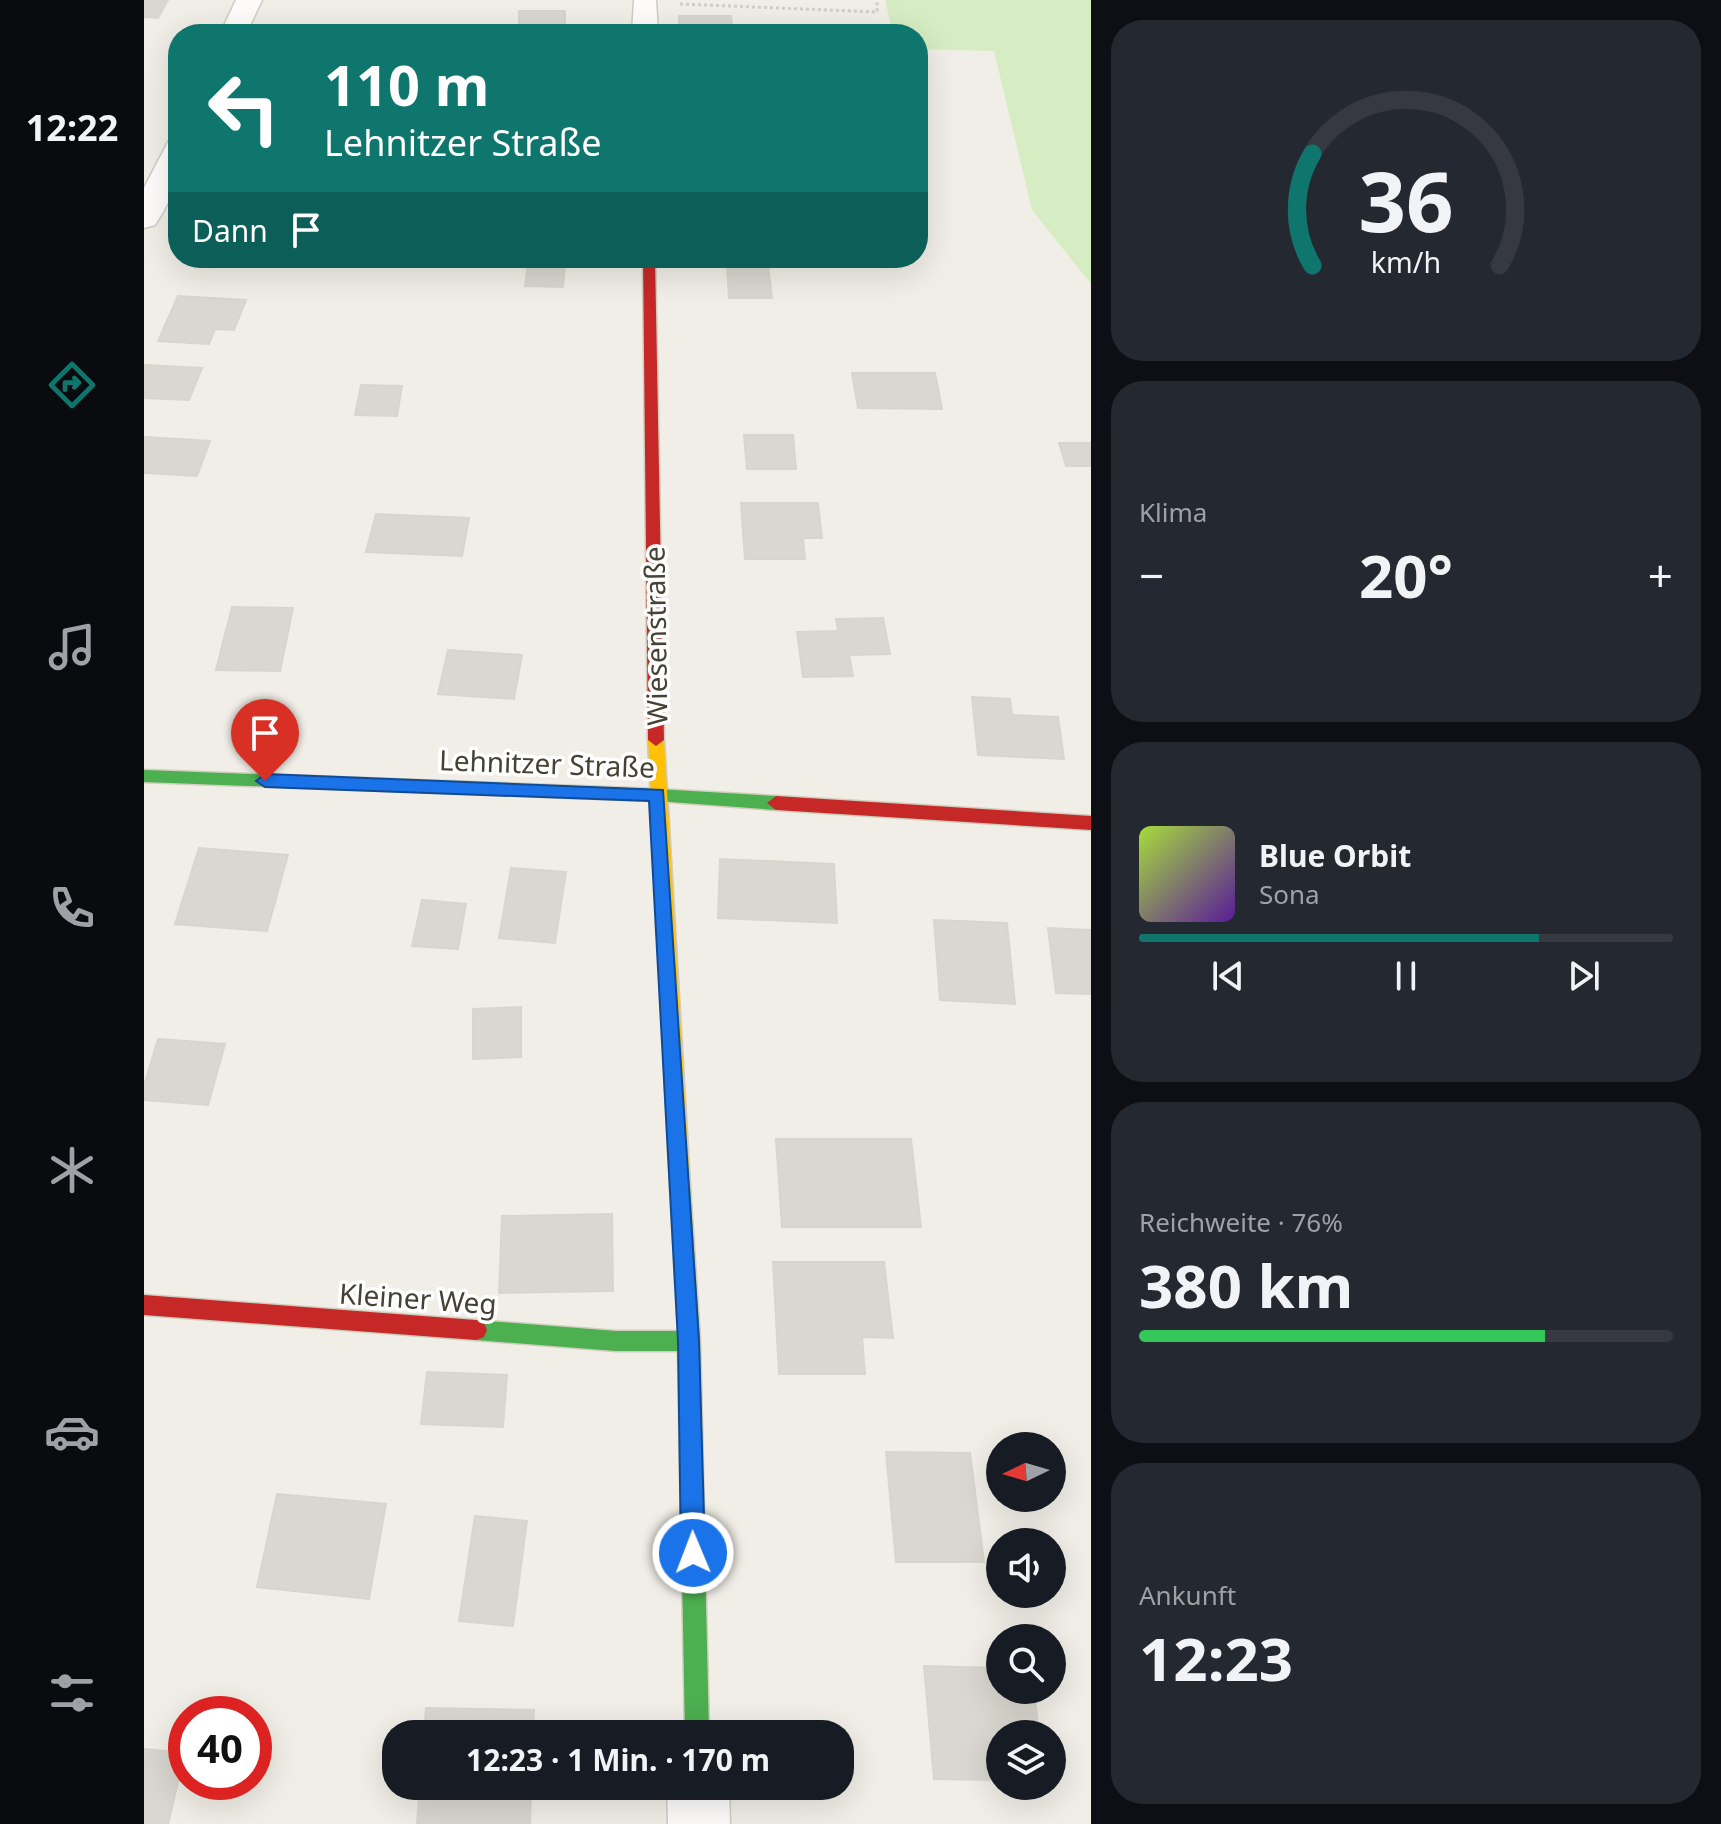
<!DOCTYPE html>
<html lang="de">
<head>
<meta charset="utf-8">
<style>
	body { margin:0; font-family:"Noto Sans",sans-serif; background:#242831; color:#f1f3f6; height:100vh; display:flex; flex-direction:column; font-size:30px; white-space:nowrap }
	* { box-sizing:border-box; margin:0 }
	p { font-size:26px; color:#9ea1a6 }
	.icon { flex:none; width:44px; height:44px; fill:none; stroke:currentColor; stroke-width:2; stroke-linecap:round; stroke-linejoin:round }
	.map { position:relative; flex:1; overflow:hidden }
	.side { display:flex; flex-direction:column; gap:20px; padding:20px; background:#0d0f14; width:630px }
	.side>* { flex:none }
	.guide { position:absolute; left:24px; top:24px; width:760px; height:244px; border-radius:32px; box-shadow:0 8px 32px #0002; background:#0f766e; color:#fff; overflow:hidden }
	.needle { width:52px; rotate:265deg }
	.buttons { position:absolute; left:842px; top:1432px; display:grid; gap:16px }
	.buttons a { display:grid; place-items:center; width:80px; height:80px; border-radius:50%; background:#171b24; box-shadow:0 8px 32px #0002; font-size:40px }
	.speed { position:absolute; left:24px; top:1696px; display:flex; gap:16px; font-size:40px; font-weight:700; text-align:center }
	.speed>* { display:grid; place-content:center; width:104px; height:104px; border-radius:50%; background:#171b24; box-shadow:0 8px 32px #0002; line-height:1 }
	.speed .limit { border:12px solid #d22; background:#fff; color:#111 }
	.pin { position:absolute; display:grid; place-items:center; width:68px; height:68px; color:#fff; margin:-82px -34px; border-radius:50% 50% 50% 0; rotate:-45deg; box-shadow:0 0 8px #0007 }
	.pin .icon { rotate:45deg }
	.me { position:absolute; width:88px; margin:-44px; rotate:359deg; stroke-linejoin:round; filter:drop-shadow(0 0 6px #0008) }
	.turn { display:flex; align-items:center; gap:28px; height:168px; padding:0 24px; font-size:36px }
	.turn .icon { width:104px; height:104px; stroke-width:2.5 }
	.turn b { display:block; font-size:56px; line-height:68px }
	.then { display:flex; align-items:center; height:76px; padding:0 24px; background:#0003; gap:16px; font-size:30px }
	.big { font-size:60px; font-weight:700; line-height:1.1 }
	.side .widget { flex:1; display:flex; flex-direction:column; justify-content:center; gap:12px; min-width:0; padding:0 28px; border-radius:32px; background:#242831 }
	.side .dial { align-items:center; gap:0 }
	.dial svg { height:208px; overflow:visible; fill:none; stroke:#363941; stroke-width:7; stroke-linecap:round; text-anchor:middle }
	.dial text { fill:#f1f3f6; stroke:none }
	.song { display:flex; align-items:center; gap:24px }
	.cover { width:96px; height:96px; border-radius:12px; background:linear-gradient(135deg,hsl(80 70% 55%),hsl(270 70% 35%)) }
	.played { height:8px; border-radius:4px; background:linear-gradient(90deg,#0f766e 75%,#363941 75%) }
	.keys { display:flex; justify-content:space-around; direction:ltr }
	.heat { display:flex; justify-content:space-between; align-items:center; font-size:44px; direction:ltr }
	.charge { height:12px; border-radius:6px; background:linear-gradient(90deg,#34c759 76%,#363941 0) }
	.trip { position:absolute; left:238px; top:1720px; width:472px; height:80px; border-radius:32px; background:#171b24; box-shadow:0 8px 32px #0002; font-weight:700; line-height:80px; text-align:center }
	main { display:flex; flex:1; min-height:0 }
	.dock { display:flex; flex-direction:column; width:144px; justify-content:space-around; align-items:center; background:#090b0e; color:#9ea1a6 }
	.dock .icon { width:56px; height:56px }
	.dock .selected { color:#0f766e }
	.dock b { font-size:36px; color:#f1f3f6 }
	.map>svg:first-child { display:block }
	.green { fill:#d6edc3 }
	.building { fill:#d9d7cf; stroke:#d8d6cc; stroke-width:2 }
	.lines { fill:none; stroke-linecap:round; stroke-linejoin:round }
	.street-casing { stroke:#ceccc4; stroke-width:3 }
	.fast-casing { stroke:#cfcdbd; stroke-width:3 }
	.slow-casing { stroke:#cfcdbd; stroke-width:3 }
	.jam-casing { stroke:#cfcdbd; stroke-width:3 }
	.path { stroke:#d1cec8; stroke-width:3; stroke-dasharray:3 3; stroke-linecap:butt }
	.street { fill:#fdfcfb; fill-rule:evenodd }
	.fast { fill:#4caf50; fill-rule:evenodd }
	.slow { fill:#ffc107; fill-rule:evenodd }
	.jam { fill:#c62828; fill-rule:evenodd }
	.route { fill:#1a73e8; stroke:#114b97; stroke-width:2 }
	.labels { text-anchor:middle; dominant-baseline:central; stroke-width:7; stroke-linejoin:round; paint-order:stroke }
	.street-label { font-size:28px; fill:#454133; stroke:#fff }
</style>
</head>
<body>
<main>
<nav class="dock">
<b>12:22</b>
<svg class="icon selected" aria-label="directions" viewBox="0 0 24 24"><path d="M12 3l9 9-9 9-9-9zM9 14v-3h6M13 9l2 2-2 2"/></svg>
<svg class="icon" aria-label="music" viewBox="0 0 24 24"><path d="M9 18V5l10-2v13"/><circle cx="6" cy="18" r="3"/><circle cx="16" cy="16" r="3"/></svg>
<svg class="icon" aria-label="phone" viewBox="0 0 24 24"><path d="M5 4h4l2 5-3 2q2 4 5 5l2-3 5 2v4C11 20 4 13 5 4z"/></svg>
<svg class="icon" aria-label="climate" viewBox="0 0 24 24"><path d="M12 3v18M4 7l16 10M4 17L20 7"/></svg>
<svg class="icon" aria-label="car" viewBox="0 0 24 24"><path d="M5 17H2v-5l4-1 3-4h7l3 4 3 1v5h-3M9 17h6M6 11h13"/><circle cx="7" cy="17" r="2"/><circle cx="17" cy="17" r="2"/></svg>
<svg class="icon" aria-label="filters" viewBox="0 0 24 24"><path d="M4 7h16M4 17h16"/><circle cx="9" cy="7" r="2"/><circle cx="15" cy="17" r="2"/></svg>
</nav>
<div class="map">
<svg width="947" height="1824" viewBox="0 0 947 1824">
	<rect width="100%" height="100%" fill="#f0eee6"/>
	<path class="green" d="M 741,0 L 947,0 L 947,284 L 888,210 L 850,51 L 774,49 L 774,34 L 749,34 Z"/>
	<path class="building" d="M 0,0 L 24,0 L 14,18 L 0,17 Z
		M 375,11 L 421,11 L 421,28 L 375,28 Z
		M 535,16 L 587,16 L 589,32 L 535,32 Z
		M 384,264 L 421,264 L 419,287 L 381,286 Z
		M 583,265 L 624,265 L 628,298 L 585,298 Z
		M 34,296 L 102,300 L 90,330 L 71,329 L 65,344 L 14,341 Z
		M 0,365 L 58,368 L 45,400 L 0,398 Z
		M 708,373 L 791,373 L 798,409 L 714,408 Z
		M 217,385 L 258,386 L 253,416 L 211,415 Z
		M 600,435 L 649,435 L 652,469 L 603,469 Z
		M 0,437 L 66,441 L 53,476 L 0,473 Z
		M 915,443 L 947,443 L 947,466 L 922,466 Z
		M 597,503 L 674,503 L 678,538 L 659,538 L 661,559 L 601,559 Z
		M 232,514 L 325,518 L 318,556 L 222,552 Z
		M 88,607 L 149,608 L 136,671 L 72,670 Z
		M 739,618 L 746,654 L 705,655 L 709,676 L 659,677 L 653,632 L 694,631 L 692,619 Z
		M 304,650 L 378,655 L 370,699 L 294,694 Z
		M 828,697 L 866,699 L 868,715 L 914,717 L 920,759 L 834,755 Z
		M 55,848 L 144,855 L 123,931 L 31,924 Z
		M 576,859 L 690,864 L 693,923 L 574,918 Z
		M 367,868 L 422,872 L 411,943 L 355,938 Z
		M 278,900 L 322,904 L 314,949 L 268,946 Z
		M 790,920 L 863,923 L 871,1004 L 796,1000 Z
		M 904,928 L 947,930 L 947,994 L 912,993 Z
		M 377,1007 L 377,1057 L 329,1059 L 329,1009 Z
		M 14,1039 L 81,1044 L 64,1105 L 0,1100 L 0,1086 Z
		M 632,1139 L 767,1139 L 777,1227 L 638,1227 Z
		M 468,1214 L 469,1291 L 355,1293 L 358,1216 Z
		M 629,1262 L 740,1262 L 749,1338 L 718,1337 L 721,1374 L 635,1374 Z
		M 283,1372 L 363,1375 L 359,1427 L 277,1424 Z
		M 742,1452 L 826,1453 L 840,1562 L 752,1562 Z
		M 133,1494 L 242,1504 L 225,1599 L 113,1587 Z
		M 331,1516 L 383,1521 L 369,1626 L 315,1621 Z
		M 780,1666 L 856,1668 L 856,1690 L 890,1690 L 895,1734 L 856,1734 L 856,1780 L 790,1779 Z
		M 282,1708 L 390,1710 L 389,1734 L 280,1734 Z
		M 0,1749 L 41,1753 L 24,1824 L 0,1824 Z
		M 276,1786 L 387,1786 L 386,1824 L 273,1824 Z"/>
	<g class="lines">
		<g class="street-casing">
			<path id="street" d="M 92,0 L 118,0 L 102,34 L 76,34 Z
				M 490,0 L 512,0 L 514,34 L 488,34 Z
				M 34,139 C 34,176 32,194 11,225 L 0,228 L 0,188 L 24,142 Z
				M 523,1786 L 585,1786 L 586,1824 L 524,1824 Z"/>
		</g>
		<g class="fast-casing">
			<path id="fast" d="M 0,770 L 513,789 L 632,796 L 641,803 L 632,810 L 513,801 L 0,782 Z
				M 536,1177 L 543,1180 L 546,1186 L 556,1341 L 565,1734 L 541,1734 L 534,1351 L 472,1351 L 332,1340 L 324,1337 L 321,1330 L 324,1323 L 332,1320 L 472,1331 L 534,1331 L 526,1186 L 529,1180 Z"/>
		</g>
		<g class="slow-casing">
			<path id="slow" d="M 512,734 L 520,740 L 546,1186 L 543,1192 L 536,1195 L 529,1192 L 526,1186 L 504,740 Z"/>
		</g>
		<g class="jam-casing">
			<path id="jam" d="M 499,258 L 511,258 L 520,740 L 512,746 L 504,740 Z
				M 632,796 L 947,816 L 947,830 L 632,810 L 623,803 Z
				M 0,1295 L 332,1320 L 340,1323 L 343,1330 L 340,1337 L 332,1340 L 0,1315 Z"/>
		</g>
		<path class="path" d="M 536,4 L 733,12 L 733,0"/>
		<use href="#street" class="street"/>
		<use href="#fast" class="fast"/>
		<use href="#slow" class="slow"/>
		<use href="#jam" class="jam"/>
	</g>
	<path class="route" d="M 121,774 L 519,790 L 555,1341 L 561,1553 L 557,1561 L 549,1565 L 541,1561 L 537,1553 L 534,1341 L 505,801 L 121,787 L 112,781 Z"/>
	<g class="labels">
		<g class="street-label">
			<text transform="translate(511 636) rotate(-91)">Wiesenstraße</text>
			<text transform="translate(403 763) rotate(2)">Lehnitzer Straße</text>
			<text transform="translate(274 1298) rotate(4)">Kleiner Weg</text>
		</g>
	</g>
</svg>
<div class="buttons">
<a><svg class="needle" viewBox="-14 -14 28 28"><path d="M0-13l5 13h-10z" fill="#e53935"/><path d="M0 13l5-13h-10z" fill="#9ea1a6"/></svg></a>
<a><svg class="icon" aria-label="sound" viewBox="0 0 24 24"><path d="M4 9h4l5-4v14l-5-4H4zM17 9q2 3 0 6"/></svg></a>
<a><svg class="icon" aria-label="search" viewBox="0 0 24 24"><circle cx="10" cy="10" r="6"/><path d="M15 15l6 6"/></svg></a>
<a><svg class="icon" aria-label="layers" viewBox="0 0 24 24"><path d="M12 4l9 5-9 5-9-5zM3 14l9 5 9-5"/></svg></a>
</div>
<div class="speed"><div class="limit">40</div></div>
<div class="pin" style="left:121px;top:781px;background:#d93025"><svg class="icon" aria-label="arrive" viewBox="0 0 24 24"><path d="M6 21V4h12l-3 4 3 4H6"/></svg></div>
<svg class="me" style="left:549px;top:1553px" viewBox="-20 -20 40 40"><circle r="17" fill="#1a73e8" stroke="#fff" stroke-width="3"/><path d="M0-11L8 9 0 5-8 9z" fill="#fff"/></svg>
<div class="trip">12:23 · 1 Min. · 170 m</div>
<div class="guide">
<div class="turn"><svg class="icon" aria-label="left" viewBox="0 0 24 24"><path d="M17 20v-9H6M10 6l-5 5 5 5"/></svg><div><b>110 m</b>Lehnitzer Straße</div></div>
<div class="then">Dann<svg class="icon" aria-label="arrive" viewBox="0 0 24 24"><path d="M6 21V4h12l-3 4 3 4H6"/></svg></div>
</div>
</div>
<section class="side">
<div class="widget dial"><svg viewBox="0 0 100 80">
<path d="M14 69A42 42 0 1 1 86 69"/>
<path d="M14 69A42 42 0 0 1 14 26" stroke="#0f766e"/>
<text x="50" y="56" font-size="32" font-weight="700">36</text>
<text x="50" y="72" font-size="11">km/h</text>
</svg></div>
<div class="widget"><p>Klima</p>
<div class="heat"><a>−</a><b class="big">20°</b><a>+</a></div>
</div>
<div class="widget">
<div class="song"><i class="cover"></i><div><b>Blue Orbit</b><p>Sona</p></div></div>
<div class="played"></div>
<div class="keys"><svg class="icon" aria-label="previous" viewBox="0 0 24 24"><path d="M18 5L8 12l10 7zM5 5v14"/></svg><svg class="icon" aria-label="pause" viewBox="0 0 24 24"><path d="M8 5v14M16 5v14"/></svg><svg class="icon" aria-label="next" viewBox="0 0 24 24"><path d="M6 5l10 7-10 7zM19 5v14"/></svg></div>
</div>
<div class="widget"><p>Reichweite · 76%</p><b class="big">380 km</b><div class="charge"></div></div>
<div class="widget"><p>Ankunft</p><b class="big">12:23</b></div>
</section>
</main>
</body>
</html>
